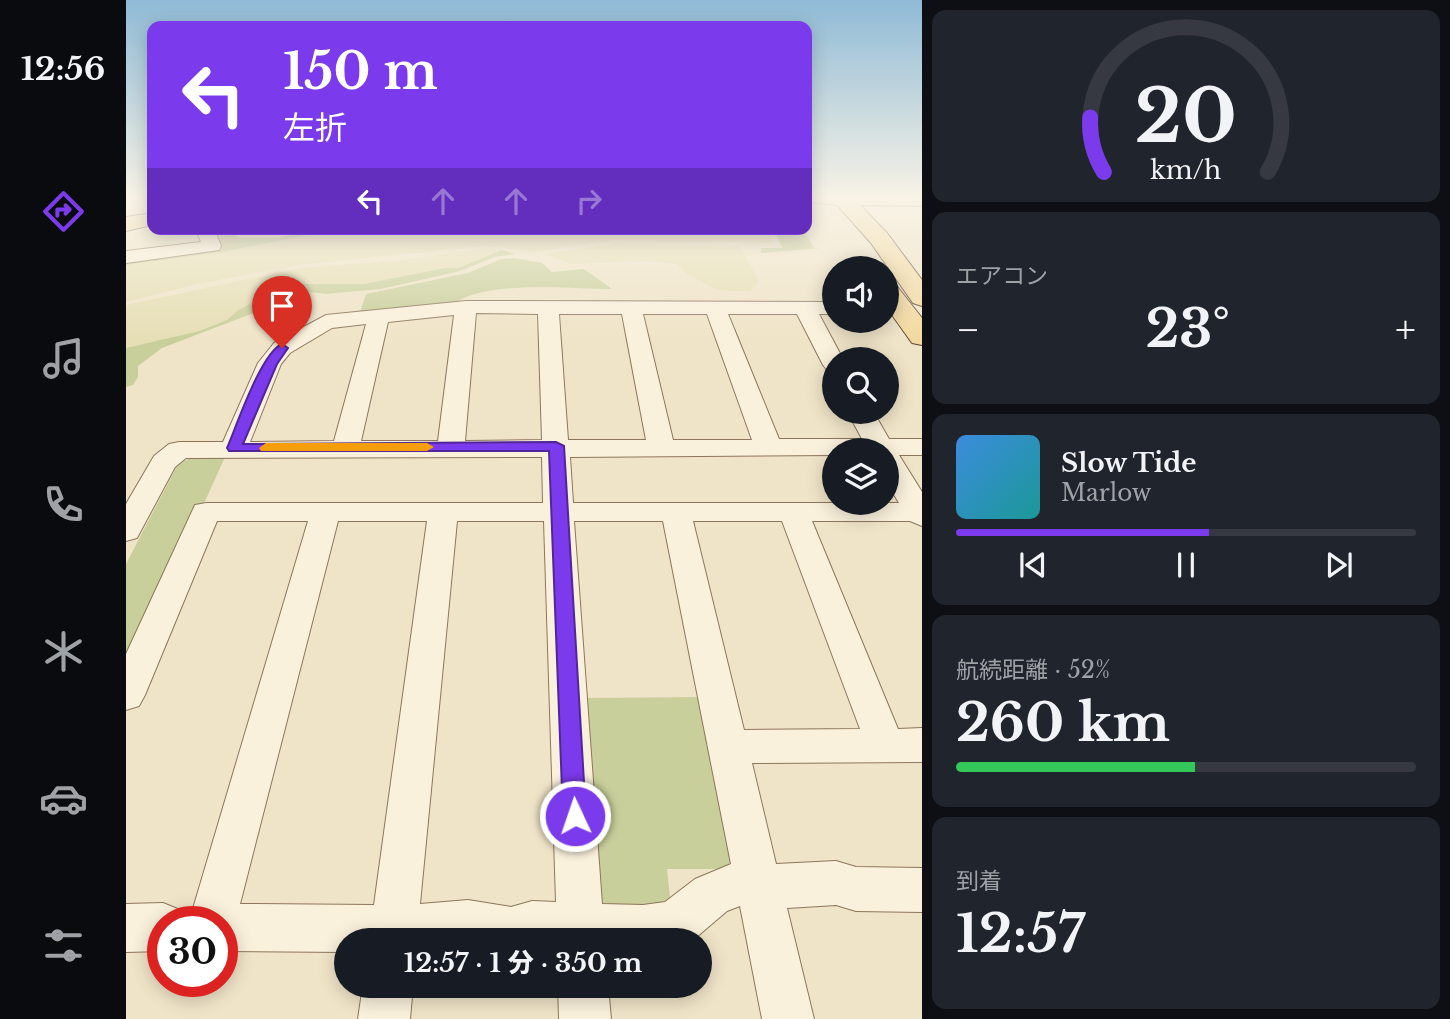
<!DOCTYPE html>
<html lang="ja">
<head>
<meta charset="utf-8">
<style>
	body { margin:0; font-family:"Libre Baskerville","Noto Sans JP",serif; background:#20242c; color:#f1f3f6; height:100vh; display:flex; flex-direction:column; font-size:26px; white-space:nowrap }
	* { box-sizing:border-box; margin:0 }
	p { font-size:23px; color:#9ea1a6 }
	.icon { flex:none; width:38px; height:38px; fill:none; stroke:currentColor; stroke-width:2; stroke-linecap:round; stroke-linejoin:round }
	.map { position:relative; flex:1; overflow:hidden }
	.sheet { display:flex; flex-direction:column; gap:10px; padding:10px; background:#0d0f14; width:528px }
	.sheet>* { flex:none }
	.guide { position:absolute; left:21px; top:21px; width:665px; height:214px; border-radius:14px; box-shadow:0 4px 18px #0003; background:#7c3aed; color:#fff; overflow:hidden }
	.buttons { position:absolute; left:696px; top:256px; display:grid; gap:14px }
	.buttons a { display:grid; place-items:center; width:77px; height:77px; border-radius:50%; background:#171b24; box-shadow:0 4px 18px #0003; font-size:35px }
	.speed { position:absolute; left:21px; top:906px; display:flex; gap:14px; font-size:35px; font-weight:700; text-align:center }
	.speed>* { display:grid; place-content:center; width:91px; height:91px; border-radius:50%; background:#171b24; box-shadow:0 4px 18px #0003; line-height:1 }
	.speed .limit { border:10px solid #d22; background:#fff; color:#111 }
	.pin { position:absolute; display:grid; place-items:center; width:60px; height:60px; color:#fff; margin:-72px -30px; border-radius:50% 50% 50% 0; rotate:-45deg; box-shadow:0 0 7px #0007 }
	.pin .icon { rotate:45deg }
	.me { position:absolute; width:77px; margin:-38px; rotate:357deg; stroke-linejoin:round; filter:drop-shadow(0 0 5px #0008) }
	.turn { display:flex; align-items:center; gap:24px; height:147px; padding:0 21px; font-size:32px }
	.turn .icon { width:91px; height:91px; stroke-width:2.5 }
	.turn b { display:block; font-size:49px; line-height:60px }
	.lanes { display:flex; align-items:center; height:66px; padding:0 21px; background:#0003; justify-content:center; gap:35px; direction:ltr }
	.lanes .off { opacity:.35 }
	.big { font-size:52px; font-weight:800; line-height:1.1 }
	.sheet .widget { flex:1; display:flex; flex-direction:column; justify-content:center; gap:10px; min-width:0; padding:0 24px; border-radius:14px; background:#20242c }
	.sheet .dial { align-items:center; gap:0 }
	.dial svg { height:182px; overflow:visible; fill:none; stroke:#363941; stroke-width:7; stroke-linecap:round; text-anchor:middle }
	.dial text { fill:#f1f3f6; stroke:none }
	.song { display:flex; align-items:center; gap:21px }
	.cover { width:84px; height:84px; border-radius:10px; background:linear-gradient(135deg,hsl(210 70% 55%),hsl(180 70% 35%)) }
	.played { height:7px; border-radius:4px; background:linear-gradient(90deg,#7c3aed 55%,#363941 55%) }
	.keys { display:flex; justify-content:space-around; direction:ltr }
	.heat { display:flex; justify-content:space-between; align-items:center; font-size:38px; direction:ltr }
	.charge { height:10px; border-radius:5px; background:linear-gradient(90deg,#34c759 52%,#363941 0) }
	.trip { position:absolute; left:208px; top:928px; width:378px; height:70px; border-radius:35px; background:#171b24; box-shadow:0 4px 18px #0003; font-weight:800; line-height:70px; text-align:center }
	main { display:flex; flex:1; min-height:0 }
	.menu { display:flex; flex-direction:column; width:126px; justify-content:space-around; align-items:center; background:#090b0e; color:#9ea1a6 }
	.menu .icon { width:49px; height:49px }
	.menu .current { color:#7c3aed }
	.menu b { font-size:32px; color:#f1f3f6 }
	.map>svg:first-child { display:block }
	.farmland { fill:#e6deb5 }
	.green { fill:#c9cf9b }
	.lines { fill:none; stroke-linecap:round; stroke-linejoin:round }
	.minor-casing { stroke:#8d765c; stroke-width:2 }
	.major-casing { stroke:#5b4430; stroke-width:2 }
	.minor { fill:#faf1dc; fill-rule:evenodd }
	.major { fill:#f3d9a0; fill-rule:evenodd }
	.route { fill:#7c3aed; stroke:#51269a; stroke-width:2 }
	.slow { fill:#f59e0b }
</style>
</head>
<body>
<main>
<nav class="menu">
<b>12:56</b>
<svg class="icon current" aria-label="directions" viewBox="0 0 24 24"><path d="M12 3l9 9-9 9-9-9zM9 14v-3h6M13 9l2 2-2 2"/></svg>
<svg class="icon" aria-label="music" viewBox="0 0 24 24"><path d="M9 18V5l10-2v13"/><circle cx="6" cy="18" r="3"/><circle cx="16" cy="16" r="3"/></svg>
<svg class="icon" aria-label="phone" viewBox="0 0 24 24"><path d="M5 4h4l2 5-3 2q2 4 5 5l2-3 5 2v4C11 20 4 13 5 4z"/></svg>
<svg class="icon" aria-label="climate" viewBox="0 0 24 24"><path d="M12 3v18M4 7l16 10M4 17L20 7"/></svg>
<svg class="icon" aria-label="car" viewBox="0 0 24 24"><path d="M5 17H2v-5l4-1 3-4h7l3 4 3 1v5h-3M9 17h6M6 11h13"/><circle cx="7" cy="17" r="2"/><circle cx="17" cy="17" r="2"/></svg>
<svg class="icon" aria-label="filters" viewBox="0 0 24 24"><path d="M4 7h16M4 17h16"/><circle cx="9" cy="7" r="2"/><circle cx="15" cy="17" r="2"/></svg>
</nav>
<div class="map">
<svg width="796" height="1019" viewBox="0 0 796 1019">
	<rect width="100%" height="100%" fill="#f0e4c8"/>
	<path class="farmland" d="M 213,229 L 639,229 L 647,243 L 487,240 L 409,252 L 358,246 L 172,265 L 71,284 L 0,302 L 0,265 L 96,252 Z
		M 488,243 L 614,246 L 633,282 L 624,291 L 607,291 L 589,289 L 560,273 L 551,264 L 522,261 L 446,264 L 420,254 Z
		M 355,249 L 376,250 L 332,268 L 319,268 L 238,284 L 175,284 L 145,293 L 112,310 L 102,320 L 72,331 L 0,348 L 0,305 L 175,268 L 269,261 Z"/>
	<path class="green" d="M 85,229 L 101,229 L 113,238 L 150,238 L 191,229 L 260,229 L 213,229 L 96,252 L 0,265 L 0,260 L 92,248 Z
		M 646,229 L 677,229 L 688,248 L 696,248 L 635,253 L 635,248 L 657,248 Z
		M 376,250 L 389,254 L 369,257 L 334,271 L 255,289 L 200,294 L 183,292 L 137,313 L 125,314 L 36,348 L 12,366 L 12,377 L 7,385 L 0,387 L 0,348 L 73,331 L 101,320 L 112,310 L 145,293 L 175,284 L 238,284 L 319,268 L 332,268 Z
		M 389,258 L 416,263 L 426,272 L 458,269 L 486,289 C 444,289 356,279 325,306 L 233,315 L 240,294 L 342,273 L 375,259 Z
		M 67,457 L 99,457 L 0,676 L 0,564 L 52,464 Z
		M 579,697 L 612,858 L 602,869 L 541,869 L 545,907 L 481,908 L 467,895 L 454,698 Z"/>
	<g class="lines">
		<g class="minor-casing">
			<path id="minor" d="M 70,229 L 88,229 L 95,246 L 93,250 L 0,263 L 0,251 L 75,242 Z
				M 340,301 L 709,302 L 709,314 L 693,314 L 717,359 L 709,359 L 709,372 L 701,370 L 697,365 L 671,314 L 602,314 L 653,439 L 736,439 L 721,411 L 747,411 L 763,439 L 796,439 L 796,455 L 773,455 L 796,492 L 796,526 L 784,521 L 686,521 L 772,729 L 796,728 L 796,762 L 626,763 L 650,864 L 710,861 L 730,867 L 796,868 L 796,912 L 730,911 L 710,905 L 661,908 L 688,1019 L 636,1019 L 614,906 L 601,911 L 567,940 L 220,940 L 220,952 L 96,951 L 96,922 L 63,922 L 182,521 L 91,521 L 19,695 L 13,706 L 0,710 L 0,654 L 69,505 L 80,503 L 417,503 L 416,457 L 60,458 L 49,467 L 11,538 L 0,541 L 0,504 L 28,456 L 43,444 L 53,442 L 97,442 L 132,363 L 148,343 L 200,315 ZM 350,313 L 412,314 L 416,440 L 339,441 ZM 433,314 L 496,314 L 520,440 L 442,440 ZM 517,314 L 581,314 L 626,440 L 547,440 ZM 328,315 L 312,441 L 235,441 L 262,322 ZM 240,324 L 208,441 L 124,442 L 155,364 L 164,353 L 206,328 ZM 709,450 L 761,450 L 761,483 L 773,503 L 447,503 L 444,457 L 709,455 ZM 212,521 L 301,521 L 248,905 L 114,904 ZM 331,521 L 418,521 L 430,902 L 406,901 L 385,907 L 342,900 L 294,904 ZM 448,521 L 537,521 L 605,864 L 569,879 L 539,902 L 517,905 L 476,904 ZM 567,521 L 656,521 L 734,729 L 618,730 Z
				M 37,903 L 54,910 L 59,922 L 37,922 L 37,951 L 0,952 L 0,904 Z
				M 237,985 L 287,985 L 284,1019 L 232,1019 Z
				M 432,985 L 482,985 L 485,1019 L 433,1019 Z"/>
		</g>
		<g class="major-casing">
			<path id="major" d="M 681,198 L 796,198 L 796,206 L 734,205 L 761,233 L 796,280 L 796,306 L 787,303 L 745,243 L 711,205 L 682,202 Z
				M 26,213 L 26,225 L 0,231 L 0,217 Z
				M 761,282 L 770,285 L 796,318 L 796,345 L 786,343 L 761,308 Z"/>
		</g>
		<use href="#minor" class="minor"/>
		<use href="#major" class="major"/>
	</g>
	<linearGradient id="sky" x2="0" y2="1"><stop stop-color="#8fbad6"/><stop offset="0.58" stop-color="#f8f3e6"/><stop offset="1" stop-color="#f8f3e6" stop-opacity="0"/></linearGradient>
	<rect width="796" height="340" fill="url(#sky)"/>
	<path class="route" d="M 156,344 L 162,348 L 151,364 L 117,444 L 430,442 L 438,446 L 460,816 L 457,823 L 449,826 L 441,823 L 437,816 L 423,451 L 103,451 L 101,448 C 111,425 135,353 156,344 Z"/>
	<path class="slow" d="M 140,443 L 301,443 L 308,447 L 301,451 L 135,451 L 133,448 Z"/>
</svg>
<div class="buttons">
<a><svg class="icon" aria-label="sound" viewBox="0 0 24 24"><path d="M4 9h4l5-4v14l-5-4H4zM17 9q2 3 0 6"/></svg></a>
<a><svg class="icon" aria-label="search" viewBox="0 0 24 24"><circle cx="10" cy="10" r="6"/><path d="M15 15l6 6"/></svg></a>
<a><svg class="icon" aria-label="layers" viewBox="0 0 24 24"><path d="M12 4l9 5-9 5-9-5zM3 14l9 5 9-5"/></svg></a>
</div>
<div class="speed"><div class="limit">30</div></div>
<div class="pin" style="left:156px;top:348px;background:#d93025"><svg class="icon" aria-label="arrive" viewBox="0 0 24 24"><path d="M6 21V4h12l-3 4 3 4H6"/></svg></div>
<svg class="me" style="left:449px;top:816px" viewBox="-20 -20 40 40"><circle r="17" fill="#7c3aed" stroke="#fff" stroke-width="3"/><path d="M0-11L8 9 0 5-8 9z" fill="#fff"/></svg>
<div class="trip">12:57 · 1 分 · 350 m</div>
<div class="guide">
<div class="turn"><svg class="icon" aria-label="left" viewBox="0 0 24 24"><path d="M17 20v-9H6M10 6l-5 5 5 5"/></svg><div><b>150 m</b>左折</div></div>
<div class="lanes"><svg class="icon" aria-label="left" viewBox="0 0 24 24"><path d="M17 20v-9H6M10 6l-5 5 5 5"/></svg><svg class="icon off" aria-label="ahead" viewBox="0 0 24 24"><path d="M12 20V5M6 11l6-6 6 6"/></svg><svg class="icon off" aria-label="ahead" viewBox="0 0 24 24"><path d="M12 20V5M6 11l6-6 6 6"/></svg><svg class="icon off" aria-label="right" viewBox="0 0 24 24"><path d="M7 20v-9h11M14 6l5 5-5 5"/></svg></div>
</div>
</div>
<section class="sheet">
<div class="widget dial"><svg viewBox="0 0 100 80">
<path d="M14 69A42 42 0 1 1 86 69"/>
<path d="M14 69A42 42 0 0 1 8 45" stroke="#7c3aed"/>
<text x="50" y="56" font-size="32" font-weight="700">20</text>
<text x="50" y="72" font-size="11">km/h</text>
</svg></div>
<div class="widget"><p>エアコン</p>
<div class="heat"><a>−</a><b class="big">23°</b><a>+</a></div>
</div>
<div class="widget">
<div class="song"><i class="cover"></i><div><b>Slow Tide</b><p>Marlow</p></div></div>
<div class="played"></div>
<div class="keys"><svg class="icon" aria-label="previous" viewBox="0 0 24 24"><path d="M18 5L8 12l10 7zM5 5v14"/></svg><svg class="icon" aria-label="pause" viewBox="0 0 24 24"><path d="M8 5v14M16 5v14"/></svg><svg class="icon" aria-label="next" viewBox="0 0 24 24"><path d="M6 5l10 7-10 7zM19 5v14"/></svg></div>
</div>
<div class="widget"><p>航続距離 · 52%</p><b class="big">260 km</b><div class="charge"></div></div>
<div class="widget"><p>到着</p><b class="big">12:57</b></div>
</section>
</main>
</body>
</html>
